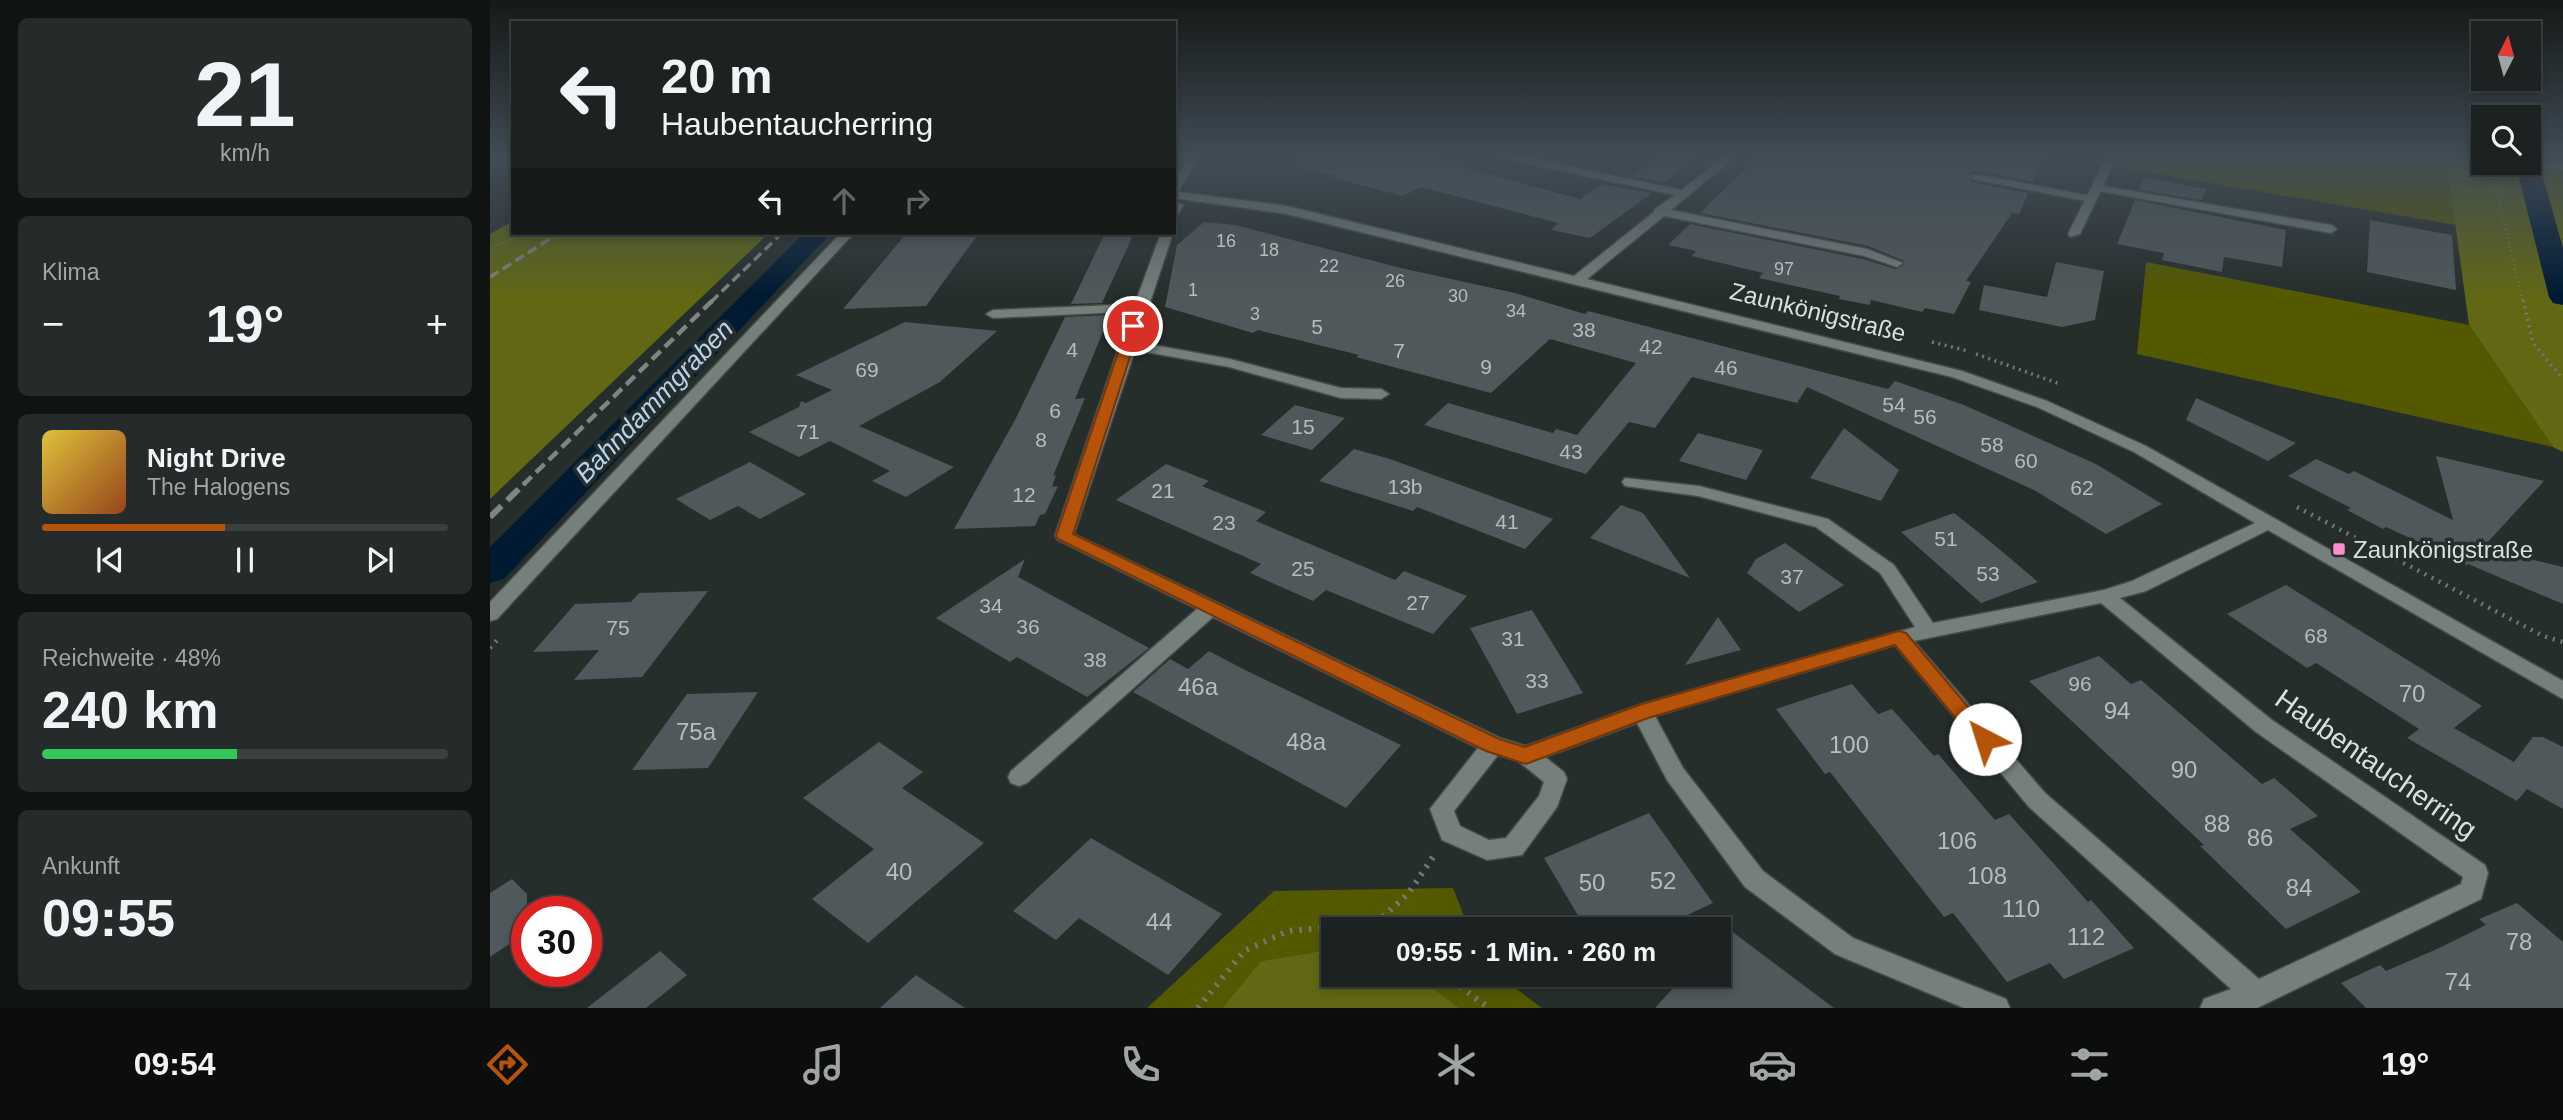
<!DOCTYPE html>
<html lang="de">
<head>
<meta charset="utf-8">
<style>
	body { margin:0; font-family:Arial,sans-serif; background:#252a2a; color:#f1f3f6; height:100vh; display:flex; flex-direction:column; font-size:26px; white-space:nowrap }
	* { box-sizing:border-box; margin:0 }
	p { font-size:23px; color:#a0a4a5 }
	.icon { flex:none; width:38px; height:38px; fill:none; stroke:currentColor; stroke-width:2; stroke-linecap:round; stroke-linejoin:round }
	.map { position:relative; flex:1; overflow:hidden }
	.drawer { display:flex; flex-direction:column; gap:18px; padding:18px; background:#0f1312; width:490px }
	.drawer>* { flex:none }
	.guide { position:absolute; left:21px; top:21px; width:665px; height:214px; border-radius:0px; box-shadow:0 4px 10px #0003,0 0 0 2px #3a3f3f; background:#1c2221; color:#f1f3f6; overflow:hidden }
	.needle { width:46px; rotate:6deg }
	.fabs { position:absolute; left:1981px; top:21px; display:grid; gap:14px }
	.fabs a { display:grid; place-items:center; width:70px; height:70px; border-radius:0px; background:#1c2221; box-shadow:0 4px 10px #0003,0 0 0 2px #3a3f3f; font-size:35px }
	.speed { position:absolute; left:21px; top:896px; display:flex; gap:14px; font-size:35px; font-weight:700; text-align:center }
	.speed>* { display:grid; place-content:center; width:91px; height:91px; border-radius:50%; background:#1c2221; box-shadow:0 4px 10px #0003,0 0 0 2px #3a3f3f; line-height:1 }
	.speed .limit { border:10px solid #d22; background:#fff; color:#111 }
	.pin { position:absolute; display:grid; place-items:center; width:60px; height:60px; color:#fff; margin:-30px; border:4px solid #fff; border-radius:50%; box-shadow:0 2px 7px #0007 }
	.me { position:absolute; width:77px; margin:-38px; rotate:320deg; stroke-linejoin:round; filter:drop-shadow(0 0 5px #0008) }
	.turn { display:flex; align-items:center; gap:24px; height:147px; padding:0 35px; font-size:32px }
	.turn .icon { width:91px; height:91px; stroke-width:2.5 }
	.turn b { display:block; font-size:49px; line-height:60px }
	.lanes { display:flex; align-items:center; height:66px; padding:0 35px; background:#0003; justify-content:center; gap:35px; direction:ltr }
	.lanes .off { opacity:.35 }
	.big { font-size:52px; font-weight:600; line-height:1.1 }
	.drawer .tile { flex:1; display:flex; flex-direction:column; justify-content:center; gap:10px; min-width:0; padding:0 24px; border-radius:10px; background:#252a2a }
	.drawer .dial { align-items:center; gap:0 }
	.dial b { font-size:91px; line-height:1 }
	.song { display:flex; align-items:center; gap:21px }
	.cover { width:84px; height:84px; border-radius:10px; background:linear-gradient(135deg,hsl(50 70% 55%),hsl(20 70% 35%)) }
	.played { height:7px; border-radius:4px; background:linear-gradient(90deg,#b45309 45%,#3a3f3f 45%) }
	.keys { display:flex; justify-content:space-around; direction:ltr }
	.heat { display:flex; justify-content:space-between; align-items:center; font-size:38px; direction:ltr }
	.charge { height:10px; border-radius:5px; background:linear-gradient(90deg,#34c759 48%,#3a3f3f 0) }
	.trip { position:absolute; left:831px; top:917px; width:410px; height:70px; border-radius:0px; background:#1c2221; box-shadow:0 4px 10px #0003,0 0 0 2px #3a3f3f; font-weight:600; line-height:70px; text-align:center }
	.tabs { display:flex; height:112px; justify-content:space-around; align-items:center; background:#0b0e0d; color:#a0a4a5 }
	.tabs .icon { width:49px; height:49px }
	.tabs .selected { color:#b45309 }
	.tabs b { font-size:32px; color:#f1f3f6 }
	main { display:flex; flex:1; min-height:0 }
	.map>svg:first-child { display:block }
	.green { fill:#545900 }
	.forest { fill:#616713 }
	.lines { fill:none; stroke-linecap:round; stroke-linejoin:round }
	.canal { fill:#001a33; fill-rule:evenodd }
	.building { fill:#4f585a }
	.service-casing { stroke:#444b49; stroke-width:3 }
	.minor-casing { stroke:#444b49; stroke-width:3 }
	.path-far3 { stroke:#727977; stroke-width:2.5; stroke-dasharray:1 3.5; stroke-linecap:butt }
	.path-far2 { stroke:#727977; stroke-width:3.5; stroke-dasharray:2 4.5; stroke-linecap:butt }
	.path-far1 { stroke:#727977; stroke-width:4.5; stroke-dasharray:2 6; stroke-linecap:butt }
	.path { stroke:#727977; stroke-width:6; stroke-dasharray:2.5 7; stroke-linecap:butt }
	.service { fill:#757f7c; fill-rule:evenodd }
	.minor { fill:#757f7c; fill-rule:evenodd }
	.rail-far2 { stroke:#7e8583; stroke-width:3.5; stroke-dasharray:10 5; stroke-linecap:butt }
	.rail-far1 { stroke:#7e8583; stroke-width:4.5; stroke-dasharray:12 6; stroke-linecap:butt }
	.rail { stroke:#7e8583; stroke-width:6; stroke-dasharray:16 8; stroke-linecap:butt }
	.route { fill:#b45309; stroke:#753606; stroke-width:2 }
	.poi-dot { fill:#f890cc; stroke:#262e2c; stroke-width:2.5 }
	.labels { text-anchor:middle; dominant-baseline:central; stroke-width:7; stroke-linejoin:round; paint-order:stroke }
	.far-number-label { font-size:18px; fill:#b6bdbc }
	.number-label { font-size:21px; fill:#b6bdbc }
	.street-label { font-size:24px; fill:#d9dfdd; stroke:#262e2c }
	.poi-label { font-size:24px; fill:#d9dfdd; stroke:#262e2c; text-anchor:start }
	.near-number-label { font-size:24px; fill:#b6bdbc }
	.water-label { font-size:26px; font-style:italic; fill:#b3d3f0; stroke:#262e2c }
	.near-street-label { font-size:28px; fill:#d9dfdd; stroke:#262e2c }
</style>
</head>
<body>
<main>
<section class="drawer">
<div class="tile dial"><b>21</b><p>km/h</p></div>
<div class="tile"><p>Klima</p>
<div class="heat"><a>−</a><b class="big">19°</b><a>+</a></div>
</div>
<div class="tile">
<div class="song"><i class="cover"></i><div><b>Night Drive</b><p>The Halogens</p></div></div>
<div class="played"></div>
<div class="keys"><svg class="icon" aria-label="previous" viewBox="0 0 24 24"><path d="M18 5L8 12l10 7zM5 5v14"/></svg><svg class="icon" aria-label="pause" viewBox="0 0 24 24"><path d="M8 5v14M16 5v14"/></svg><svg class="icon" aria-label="next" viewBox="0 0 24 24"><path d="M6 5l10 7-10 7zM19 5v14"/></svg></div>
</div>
<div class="tile"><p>Reichweite · 48%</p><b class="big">240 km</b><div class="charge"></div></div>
<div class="tile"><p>Ankunft</p><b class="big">09:55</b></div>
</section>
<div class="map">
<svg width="2073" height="1008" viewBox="0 0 2073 1008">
	<rect width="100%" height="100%" fill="#262e2c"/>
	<path class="green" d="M 1633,156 L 1956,156 L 1966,225 L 1628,167 Z
		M 1656,262 L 1979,325 L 2063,447 L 1647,354 Z
		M 963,888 L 979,929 L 844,929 L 843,949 L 771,961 L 732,1008 L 657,1008 L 784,891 Z
		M 926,975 L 1008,975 L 1052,1008 L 969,1008 Z"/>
	<path class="forest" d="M 1956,156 L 1993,156 L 1993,163 L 2039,163 L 2039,156 L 2073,158 L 2073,452 L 2063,447 L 1979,325 Z
		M 23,221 L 23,233 L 279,233 L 0,499 L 0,234 Z
		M 843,949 L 844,975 L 926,975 L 969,1008 L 732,1008 L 771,961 Z"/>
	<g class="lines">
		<path class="canal" d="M 2040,167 L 2048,169 L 2052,174 L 2073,248 L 2073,305 L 2063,303 L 2059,297 L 2028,174 L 2032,169 Z
			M 314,233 L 341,233 L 14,579 L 0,583 L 0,547 Z"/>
	</g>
	<path class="building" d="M 807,156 L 934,156 L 1090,199 L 1111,184 L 1162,193 L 1100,238 L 1061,230 L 1068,223 L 931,187 L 913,196 L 844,178 L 846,176 L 806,166 Z
		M 1172,156 L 1205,158 L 1174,183 L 1140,176 Z
		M 1268,156 L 1554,156 L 1543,182 L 1486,171 L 1480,173 L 1481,182 L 1538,193 L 1529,214 L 1522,213 L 1476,281 L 1481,282 L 1464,314 L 1435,308 L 1432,312 L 1381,300 L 1380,305 L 1349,299 L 1350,296 L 1269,278 L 1273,273 L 1202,256 L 1206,251 L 1178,245 L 1200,224 L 1373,259 L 1406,269 L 1414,265 L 1414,261 L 1378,246 L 1210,213 Z
		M 1654,177 L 1683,183 L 1716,189 L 1712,200 L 1649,190 Z
		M 1645,200 L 1796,230 L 1792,267 L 1734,257 L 1732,272 L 1672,260 L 1674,253 L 1627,244 Z
		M 1880,220 L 1962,235 L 1966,290 L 1877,272 Z
		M 714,222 L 745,225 L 911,268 L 1025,293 L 1095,314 L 1098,311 L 1398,389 L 1405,381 L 1474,405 L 1606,464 L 1672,504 L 1616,534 L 1544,490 L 1317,387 L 1307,403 L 1202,377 L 1165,428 L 1139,422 L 1096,474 L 934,425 L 958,403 L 1063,433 L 1066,429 L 1087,435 L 1146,363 L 1060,339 L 1001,393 L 866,357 L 869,355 L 768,330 L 763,333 L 675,307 L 687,245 Z
		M 489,233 L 436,306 L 353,309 L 416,234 Z
		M 615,233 L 644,233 L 612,303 L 581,304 Z
		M 1566,262 L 1614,271 L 1605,320 L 1572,327 L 1489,310 L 1494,285 L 1557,297 Z
		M 620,315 L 585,399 L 595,398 L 563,476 L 566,475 L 562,487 L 568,486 L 555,514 L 550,515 L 545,526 L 464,529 L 525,420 L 575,317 Z
		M 415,322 L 507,331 L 450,382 L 369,426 L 464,467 L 416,497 L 382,481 L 400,471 L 340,441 L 309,457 L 259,432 L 309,407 L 311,401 L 316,403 L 342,390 L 306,375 Z
		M 1706,398 L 1773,428 L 1806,443 L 1778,461 L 1696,420 Z
		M 805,405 L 855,418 L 822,450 L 771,435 Z
		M 1354,428 L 1409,470 L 1391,501 L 1320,478 Z
		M 1208,433 L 1273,450 L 1256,480 L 1189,461 Z
		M 864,449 L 900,459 L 1063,519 L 1035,549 L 927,507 L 923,511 L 829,481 Z
		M 1946,456 L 2054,481 L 1997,543 L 2036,558 L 2073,567 L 2073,604 L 1978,564 L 1976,566 L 1975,563 L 1896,527 L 1893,529 L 1857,510 L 1861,508 L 1798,476 L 1826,459 L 1859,474 L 1864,471 L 1963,520 Z
		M 260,462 L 316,494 L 270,519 L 248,506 L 220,520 L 186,499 Z
		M 676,464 L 719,481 L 712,486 L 776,512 L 766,521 L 905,580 L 914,571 L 977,596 L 943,634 L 836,590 L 823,601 L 760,573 L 771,564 L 626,500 Z
		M 1131,505 L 1153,513 L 1200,578 L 1100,538 Z
		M 1464,513 L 1502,543 L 1548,582 L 1491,603 L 1411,532 Z
		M 1295,543 L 1354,585 L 1309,612 L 1257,573 L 1266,559 Z
		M 535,559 L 528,577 L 659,648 L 597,697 L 527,657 L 520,662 L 446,618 Z
		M 1796,585 L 1992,706 L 1964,728 L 2024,762 L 2043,737 L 2053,737 L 2073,747 L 2073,809 L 2037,789 L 2027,801 L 1917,738 L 1929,729 L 1826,663 L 1817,668 L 1737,614 Z
		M 218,591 L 152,677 L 84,680 L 109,650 L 43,652 L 85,604 L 141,602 L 149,593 Z
		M 1042,610 L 1093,693 L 1027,714 L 980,628 Z
		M 1228,617 L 1251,650 L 1195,665 Z
		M 719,651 L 755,670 L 911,745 L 856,808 L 643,692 L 680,659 L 698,669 Z
		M 1609,656 L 1641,684 L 1651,680 L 1772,784 L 1784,778 L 1828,816 L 1800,829 L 1871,892 L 1796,929 L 1710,846 L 1714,845 L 1539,681 Z
		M 1362,684 L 1388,714 L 1402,709 L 1444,756 L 1448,754 L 1505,820 L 1519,814 L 1598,902 L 1601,900 L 1644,948 L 1574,979 L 1560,963 L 1517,982 L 1463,913 L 1454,917 L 1340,772 L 1335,774 L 1286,709 Z
		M 268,692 L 218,768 L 142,770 L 197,694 Z
		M 389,742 L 433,772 L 412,788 L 494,843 L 378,943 L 322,899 L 384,849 L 313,798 Z
		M 1159,813 L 1223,903 L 1168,929 L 1096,929 L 1054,858 Z
		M 601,838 L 732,914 L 678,975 L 589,918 L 566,940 L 523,911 Z
		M 22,879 L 37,894 L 37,932 L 0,957 L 0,893 Z
		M 2027,903 L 2073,942 L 2073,1008 L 1876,1008 L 1851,983 L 1890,965 L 1896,971 L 1947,949 L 1996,925 L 1989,919 Z
		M 1228,921 L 1344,1008 L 1165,1008 L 1195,975 L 1228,975 Z
		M 170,951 L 197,975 L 156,1008 L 97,1008 Z
		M 426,975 L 475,1008 L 390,1008 Z"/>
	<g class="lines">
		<g class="service-casing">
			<path id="service" d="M 1986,156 L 1993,156 L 1993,160 Z
				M 2039,160 L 2073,165 L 2073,171 L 2032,163 L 2039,163 Z
				M 1486,174 L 1601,196 L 1607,199 L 1601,202 L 1482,179 L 1482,175 Z
				M 1607,185 L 1841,225 L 1847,229 L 1841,233 L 1603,190 L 1601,188 Z
				M 649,304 L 656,308 L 654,311 L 503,318 L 496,314 L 503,310 Z"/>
		</g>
		<g class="minor-casing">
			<path id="minor" d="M 699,156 L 709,156 L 688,192 L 797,206 L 1084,276 L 1164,212 L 1165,209 L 1185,195 L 999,156 L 1032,156 L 1192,190 L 1234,156 L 1246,156 L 1181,210 L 1377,249 L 1413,263 L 1407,267 L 1374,256 L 1174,216 L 1097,279 L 1472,371 L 1557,401 L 1656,446 L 2073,681 L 2073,699 L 1778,530 L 1656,591 L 1630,598 L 1782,720 L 1995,865 L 1998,873 L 1991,899 L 1767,1008 L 1710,1008 L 1714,999 L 1741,989 L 1539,807 L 1405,645 L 1165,716 L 1193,768 L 1273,871 L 1363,938 L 1516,999 L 1520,1008 L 1474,1008 L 1345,954 L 1255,887 L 1177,780 L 1147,723 L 1055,757 L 1074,772 L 1077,779 L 1067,807 L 1032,855 L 997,860 L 952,840 L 940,809 L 988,748 L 723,617 L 537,783 L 529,786 L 521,783 L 518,777 L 521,771 L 707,609 L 568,540 L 565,536 L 630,344 L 671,233 L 683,233 L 647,342 L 740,359 L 851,388 L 891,389 L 899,394 L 891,399 L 851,398 L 739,367 L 645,350 L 584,534 L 1010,738 L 1036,746 L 1152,704 L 1425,627 L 1390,573 L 1326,527 L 1208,496 L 1135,486 L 1132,482 L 1135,478 L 1209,486 L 1338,519 L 1404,565 L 1443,623 L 1614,590 L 1642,581 L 1765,523 L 1644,452 L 1547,407 L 1462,377 L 797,214 L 684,198 L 684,180 ZM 1611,603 L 1766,732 L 1973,877 L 1971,884 L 1769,979 L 1555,793 L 1424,641 ZM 1008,755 L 1028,761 L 1054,782 L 1049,796 L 1016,838 L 999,840 L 970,826 L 964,811 Z
				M 1617,156 L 1627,156 L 1590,234 L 1580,237 L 1578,234 Z
				M 684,202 L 693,205 L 688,215 L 684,215 Z
				M 351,233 L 364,233 L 7,619 L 0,621 L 0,602 Z"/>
		</g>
		<path class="path-far3" d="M 2002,172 L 2033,302
			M 0,250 L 31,233"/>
		<path class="path-far2" d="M 2033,300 L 2043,343 L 2073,379
			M 1442,342 L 1478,351
			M 1486,354 L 1570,384"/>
		<path class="path-far1" d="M 1807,507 L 2053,636 L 2073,642
			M 0,648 L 9,638"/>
		<path class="path" d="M 894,929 L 886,923 L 918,894 L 945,854
			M 955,975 L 999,1008
			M 708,1008 L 754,951 L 798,931 L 886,923"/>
		<use href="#service" class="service"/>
		<use href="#minor" class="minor"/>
		<path class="rail-far2" d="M 0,277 L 69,233
			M 221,302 L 292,233"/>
		<path class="rail-far1" d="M 33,485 L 223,300"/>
		<path class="rail" d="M 0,517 L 35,483"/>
	</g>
	<linearGradient id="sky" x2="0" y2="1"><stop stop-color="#151918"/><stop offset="0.53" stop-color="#414c56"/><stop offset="1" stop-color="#414c56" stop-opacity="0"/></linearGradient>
	<rect width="2073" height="297" fill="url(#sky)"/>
	<path class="route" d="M 643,322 L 650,326 L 583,534 L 1009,739 L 1035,747 L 1152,704 L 1409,631 L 1416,633 L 1505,739 L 1502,745 L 1488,745 L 1405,645 L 1158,718 L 1036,764 L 996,751 L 568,539 L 566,536 L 637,326 Z"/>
	<rect class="poi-dot" x="1842" y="542" width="14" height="14" rx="3.5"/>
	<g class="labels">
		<g class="far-number-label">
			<text x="736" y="241">16</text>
			<text x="779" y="250">18</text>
			<text x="839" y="266">22</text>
			<text x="1294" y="269">97</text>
			<text x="905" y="281">26</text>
			<text x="703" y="290">1</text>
			<text x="968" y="296">30</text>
			<text x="1026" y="311">34</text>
			<text x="765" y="314">3</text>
		</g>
		<g class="number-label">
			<text x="827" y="326">5</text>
			<text x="1094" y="329">38</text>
			<text x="1161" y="346">42</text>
			<text x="582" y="349">4</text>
			<text x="909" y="350">7</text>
			<text x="996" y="366">9</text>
			<text x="1236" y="367">46</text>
			<text x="377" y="369">69</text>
			<text x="1404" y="404">54</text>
			<text x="565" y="410">6</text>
			<text x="1435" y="416">56</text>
			<text x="813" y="426">15</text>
			<text x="318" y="431">71</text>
			<text x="551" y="439">8</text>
			<text x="1502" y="444">58</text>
			<text x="1081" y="451">43</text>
			<text x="1536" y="460">60</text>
			<text x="915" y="486">13b</text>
			<text x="1592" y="487">62</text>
			<text x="673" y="490">21</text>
			<text x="534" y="494">12</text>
			<text x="1017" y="521">41</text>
			<text x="734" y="522">23</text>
			<text x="1456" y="538">51</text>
			<text x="813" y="568">25</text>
			<text x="1498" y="573">53</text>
			<text x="1302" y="576">37</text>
			<text x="928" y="602">27</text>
			<text x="501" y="605">34</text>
			<text x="538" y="626">36</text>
			<text x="128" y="627">75</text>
			<text x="1826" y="635">68</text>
			<text x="1023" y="638">31</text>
			<text x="605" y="659">38</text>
			<text x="1047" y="680">33</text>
			<text x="1590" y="683">96</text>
		</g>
		<g class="street-label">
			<text transform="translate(1328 312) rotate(14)">Zaunkönigstraße</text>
		</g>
		<g class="poi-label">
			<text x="1863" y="549">Zaunkönigstraße</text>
		</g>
		<g class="near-number-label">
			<text x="708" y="686">46a</text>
			<text x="1922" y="693">70</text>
			<text x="1627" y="710">94</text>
			<text x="206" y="731">75a</text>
			<text x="816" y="741">48a</text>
			<text x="1359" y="744">100</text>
			<text x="1694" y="769">90</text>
			<text x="1727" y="823">88</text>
			<text x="1770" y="837">86</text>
			<text x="1467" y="840">106</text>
			<text x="409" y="871">40</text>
			<text x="1497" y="875">108</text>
			<text x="1173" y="880">52</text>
			<text x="1102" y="882">50</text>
			<text x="1809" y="887">84</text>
			<text x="1531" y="908">110</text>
			<text x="669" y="921">44</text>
			<text x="1596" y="936">112</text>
			<text x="2029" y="941">78</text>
			<text x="1968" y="981">74</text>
		</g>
		<g class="water-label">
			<text transform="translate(164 401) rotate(-46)">Bahndammgraben</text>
		</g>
		<g class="near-street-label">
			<text transform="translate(1886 764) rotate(35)">Haubentaucherring</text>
		</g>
	</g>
</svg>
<div class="fabs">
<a><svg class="needle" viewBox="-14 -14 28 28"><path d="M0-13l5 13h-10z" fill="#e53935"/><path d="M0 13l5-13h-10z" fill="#a0a4a5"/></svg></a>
<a><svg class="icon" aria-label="search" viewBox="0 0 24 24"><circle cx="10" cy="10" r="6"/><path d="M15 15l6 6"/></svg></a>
</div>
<div class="speed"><div class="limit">30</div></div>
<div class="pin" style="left:643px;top:326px;background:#d93025"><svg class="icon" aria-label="arrive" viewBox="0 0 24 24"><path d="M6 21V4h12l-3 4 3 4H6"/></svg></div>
<svg class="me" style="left:1495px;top:739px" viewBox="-20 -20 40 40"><circle r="19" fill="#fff"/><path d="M0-13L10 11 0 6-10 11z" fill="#b45309"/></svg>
<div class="trip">09:55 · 1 Min. · 260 m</div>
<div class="guide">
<div class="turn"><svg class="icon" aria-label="left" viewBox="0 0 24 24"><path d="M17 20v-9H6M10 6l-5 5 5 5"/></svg><div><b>20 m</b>Haubentaucherring</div></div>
<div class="lanes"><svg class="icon" aria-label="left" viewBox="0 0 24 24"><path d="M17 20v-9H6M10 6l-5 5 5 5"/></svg><svg class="icon off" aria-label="ahead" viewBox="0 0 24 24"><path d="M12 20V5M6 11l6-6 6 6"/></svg><svg class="icon off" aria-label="right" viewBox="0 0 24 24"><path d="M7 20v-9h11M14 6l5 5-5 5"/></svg></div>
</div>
</div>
</main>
<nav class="tabs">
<b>09:54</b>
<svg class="icon selected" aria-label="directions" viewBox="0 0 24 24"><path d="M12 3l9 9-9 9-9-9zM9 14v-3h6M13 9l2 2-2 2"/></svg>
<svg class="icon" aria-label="music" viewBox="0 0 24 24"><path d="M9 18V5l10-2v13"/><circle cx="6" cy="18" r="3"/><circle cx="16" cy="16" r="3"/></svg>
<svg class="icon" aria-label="phone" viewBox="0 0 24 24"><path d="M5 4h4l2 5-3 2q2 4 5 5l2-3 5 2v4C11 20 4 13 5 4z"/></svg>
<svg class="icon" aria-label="climate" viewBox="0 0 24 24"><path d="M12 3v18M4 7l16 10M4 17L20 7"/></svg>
<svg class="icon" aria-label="car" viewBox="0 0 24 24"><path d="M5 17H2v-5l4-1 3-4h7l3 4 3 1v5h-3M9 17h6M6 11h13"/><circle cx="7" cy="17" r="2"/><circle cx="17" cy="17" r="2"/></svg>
<svg class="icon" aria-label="filters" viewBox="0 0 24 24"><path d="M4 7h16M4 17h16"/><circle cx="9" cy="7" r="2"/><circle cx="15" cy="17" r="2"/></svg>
<b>19°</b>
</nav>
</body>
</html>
